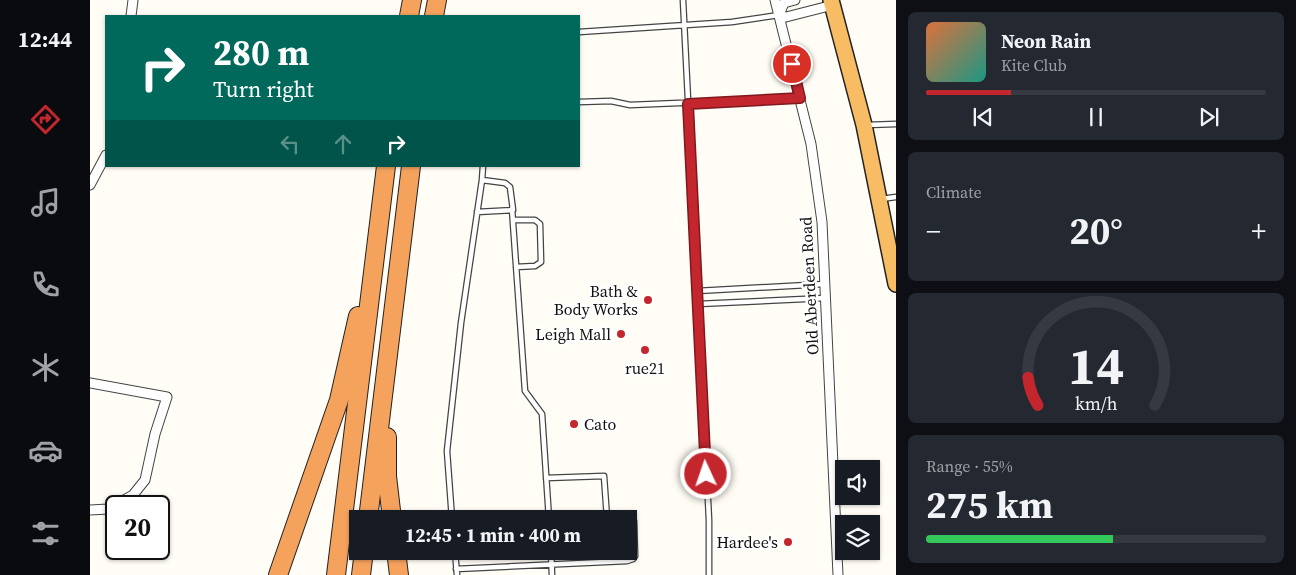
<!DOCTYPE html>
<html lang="en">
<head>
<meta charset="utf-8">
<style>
	body { margin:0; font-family:"Source Serif 4",serif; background:#242831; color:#f1f3f6; height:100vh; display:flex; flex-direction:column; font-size:19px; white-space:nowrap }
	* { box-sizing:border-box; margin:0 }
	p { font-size:16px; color:#9ea1a6 }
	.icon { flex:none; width:28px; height:28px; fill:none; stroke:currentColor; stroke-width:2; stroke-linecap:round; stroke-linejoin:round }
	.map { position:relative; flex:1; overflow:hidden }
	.side { display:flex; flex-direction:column; gap:12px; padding:12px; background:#0d0f14; width:400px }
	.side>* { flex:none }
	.top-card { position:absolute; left:15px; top:15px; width:475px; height:152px; border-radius:0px; box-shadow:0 1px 4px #0004; background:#00695c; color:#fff; overflow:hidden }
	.fabs { position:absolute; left:745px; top:460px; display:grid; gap:10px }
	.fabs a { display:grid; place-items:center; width:45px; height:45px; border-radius:0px; background:#171b24; box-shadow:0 1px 4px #0004; font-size:25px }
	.speed { position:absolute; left:15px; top:495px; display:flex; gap:10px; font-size:25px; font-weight:700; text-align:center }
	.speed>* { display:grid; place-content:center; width:65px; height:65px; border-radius:50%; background:#171b24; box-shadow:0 1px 4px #0004; line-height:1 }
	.speed .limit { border:2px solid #111; border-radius:8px; background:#fff; color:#111 }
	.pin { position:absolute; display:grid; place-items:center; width:42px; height:42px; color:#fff; margin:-21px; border:2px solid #fff; border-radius:50%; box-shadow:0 1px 5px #0007 }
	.me { position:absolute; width:55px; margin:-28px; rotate:357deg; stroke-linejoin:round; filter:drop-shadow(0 0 4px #0008) }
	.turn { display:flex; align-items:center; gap:18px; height:105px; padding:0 25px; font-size:22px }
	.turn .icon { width:65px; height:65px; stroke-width:2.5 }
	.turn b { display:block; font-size:35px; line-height:42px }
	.lanes { display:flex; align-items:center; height:48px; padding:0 25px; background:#0003; justify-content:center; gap:25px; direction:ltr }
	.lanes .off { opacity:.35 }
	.big { font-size:38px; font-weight:700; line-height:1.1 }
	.side .card { flex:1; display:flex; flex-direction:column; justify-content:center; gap:8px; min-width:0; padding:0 18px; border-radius:8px; background:#242831 }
	.side .dial { align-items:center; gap:0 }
	.dial svg { height:130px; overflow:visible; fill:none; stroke:#363941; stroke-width:7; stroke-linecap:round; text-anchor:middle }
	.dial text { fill:#f1f3f6; stroke:none }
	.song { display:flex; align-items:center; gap:15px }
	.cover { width:60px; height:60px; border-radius:8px; background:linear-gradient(135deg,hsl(20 70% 55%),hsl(170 70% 35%)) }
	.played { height:5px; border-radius:2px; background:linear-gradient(90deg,#c4262e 25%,#363941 25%) }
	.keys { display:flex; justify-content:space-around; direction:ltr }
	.heat { display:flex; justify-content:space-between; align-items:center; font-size:28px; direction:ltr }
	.charge { height:8px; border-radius:4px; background:linear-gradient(90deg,#34c759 55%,#363941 0) }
	.trip { position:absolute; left:259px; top:510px; width:288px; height:50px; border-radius:0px; background:#171b24; box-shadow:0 1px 4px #0004; font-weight:700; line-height:50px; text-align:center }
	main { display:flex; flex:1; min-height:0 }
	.dock { display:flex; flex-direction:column; width:90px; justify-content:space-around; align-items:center; background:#090b0e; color:#9ea1a6 }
	.dock .icon { width:35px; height:35px }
	.dock .current { color:#c4262e }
	.dock b { font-size:22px; color:#f1f3f6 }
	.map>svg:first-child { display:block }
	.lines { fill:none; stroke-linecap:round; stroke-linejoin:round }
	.service-casing { stroke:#444; stroke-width:7 }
	.minor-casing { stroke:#444; stroke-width:11 }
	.trunk-casing { stroke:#222; stroke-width:18 }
	.motorway-casing { stroke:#222; stroke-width:20 }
	.service { stroke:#fff; stroke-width:4.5 }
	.minor { stroke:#fff; stroke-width:9 }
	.trunk { stroke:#f7bc64; stroke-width:15 }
	.motorway { stroke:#f5a25d; stroke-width:18 }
	.route-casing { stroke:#7f191e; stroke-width:12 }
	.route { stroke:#c4262e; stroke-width:9 }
	.poi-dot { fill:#c4262e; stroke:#fff; stroke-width:2 }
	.labels { text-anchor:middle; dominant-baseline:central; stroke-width:5; stroke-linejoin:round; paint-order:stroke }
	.street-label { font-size:16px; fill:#111; stroke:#fff }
	.poi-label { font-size:16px; fill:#111; stroke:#fff; text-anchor:end }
</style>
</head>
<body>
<main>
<nav class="dock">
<b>12:44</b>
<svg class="icon current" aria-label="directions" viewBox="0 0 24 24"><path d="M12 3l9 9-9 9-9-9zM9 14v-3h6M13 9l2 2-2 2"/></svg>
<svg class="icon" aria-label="music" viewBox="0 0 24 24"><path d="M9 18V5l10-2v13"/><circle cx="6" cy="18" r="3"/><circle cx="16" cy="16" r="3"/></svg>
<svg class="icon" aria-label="phone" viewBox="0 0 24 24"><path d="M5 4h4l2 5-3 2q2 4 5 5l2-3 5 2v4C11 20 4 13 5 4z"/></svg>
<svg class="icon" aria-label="climate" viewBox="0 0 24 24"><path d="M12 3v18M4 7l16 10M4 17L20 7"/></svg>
<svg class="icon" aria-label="car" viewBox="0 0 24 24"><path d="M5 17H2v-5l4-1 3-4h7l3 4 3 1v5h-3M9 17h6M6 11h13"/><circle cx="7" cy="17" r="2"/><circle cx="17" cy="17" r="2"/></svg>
<svg class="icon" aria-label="filters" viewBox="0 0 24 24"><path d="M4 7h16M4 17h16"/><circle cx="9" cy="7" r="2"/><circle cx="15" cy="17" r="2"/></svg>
</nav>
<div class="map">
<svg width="806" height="575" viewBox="0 0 806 575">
	<rect width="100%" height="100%" fill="#fffdf5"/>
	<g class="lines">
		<g class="service-casing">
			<path id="service" d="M 593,0 L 619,520 L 619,575
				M 489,32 L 642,22 L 689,15
				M 489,102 L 521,101 L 540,105 L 710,98
				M 777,125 L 806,124
				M 791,199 L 806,197
				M 422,209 L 435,391 L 452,414 L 459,519
				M 387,212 L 423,210 L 420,187 L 415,183 L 392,180 L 393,166
				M 423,220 L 445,220 L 450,224 L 451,262 L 445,266 L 426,267
				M 607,291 L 735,284
				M 608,304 L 736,298
				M 362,519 L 357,451 L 371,323 L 392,180
				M 365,551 L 367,575
				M 461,551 L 462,575
				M 366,569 L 537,561 L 543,559 L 545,556 L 544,521 L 540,517 L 517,518 L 514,476 L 456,478"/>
		</g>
		<g class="minor-casing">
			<path id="minor" d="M 685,0 L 721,144 L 732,222 L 748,575
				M 705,0 L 694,3 L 689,15 L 696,17 L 743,5
				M 41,16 L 43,0
				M 0,185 L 16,155
				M 0,383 L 77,397 L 65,434 L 55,480 L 43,495 L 18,509 L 0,510"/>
		</g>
		<g class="trunk-casing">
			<path id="trunk" d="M 741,0 L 774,125 L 806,284"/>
		</g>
		<g class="motorway-casing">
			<path id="motorway" d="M 319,16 L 322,0
				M 344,16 L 347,0
				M 297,437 L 297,476 L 302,519
				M 278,519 L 321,166
				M 306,551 L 309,575
				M 188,575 L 249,400 L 268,316
				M 246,575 L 296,166
				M 271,575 L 274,551"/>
		</g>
		<use href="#service" class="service"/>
		<use href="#minor" class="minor"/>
		<use href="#trunk" class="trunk"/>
		<use href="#motorway" class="motorway"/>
	</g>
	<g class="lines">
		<g class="route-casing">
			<path id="route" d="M 616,474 L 598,104 L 710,98 L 702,64"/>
		</g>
		<use href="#route" class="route"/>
	</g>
	<g class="poi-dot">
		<circle cx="558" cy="300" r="5"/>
		<circle cx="531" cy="334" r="5"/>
		<circle cx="555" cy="350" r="5"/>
		<circle cx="484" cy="424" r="5"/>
		<circle cx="698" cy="542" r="5"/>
	</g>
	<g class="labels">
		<g class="street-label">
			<text transform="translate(719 286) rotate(-93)">Old Aberdeen Road</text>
		</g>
		<g class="poi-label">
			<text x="548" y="291">Bath &amp;<tspan x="548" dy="18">Body Works</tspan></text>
			<text x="521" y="334">Leigh Mall</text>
			<text x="555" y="368" text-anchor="middle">rue21</text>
			<text x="494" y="424" text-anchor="start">Cato</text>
			<text x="688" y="542">Hardee's</text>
		</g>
	</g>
</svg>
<div class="fabs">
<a><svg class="icon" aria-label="sound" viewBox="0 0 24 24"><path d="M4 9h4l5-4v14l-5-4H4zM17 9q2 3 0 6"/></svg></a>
<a><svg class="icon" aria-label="layers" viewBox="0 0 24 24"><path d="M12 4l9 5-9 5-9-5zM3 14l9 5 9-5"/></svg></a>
</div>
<div class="speed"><div class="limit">20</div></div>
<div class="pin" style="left:702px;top:64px;background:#d93025"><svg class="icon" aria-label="arrive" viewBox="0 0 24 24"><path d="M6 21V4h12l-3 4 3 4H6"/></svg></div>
<svg class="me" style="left:616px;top:474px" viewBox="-20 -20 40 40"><circle r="17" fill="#c4262e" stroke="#fff" stroke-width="3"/><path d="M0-11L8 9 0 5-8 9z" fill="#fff"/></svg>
<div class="trip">12:45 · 1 min · 400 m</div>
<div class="top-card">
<div class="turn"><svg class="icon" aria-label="right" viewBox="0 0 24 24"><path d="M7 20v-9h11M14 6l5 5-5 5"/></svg><div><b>280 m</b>Turn right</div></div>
<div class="lanes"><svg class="icon off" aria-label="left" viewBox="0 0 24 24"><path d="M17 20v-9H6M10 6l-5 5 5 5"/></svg><svg class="icon off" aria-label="ahead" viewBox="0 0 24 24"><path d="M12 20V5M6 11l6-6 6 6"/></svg><svg class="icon" aria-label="right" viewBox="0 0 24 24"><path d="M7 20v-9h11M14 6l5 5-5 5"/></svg></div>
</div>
</div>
<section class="side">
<div class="card">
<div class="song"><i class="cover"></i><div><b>Neon Rain</b><p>Kite Club</p></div></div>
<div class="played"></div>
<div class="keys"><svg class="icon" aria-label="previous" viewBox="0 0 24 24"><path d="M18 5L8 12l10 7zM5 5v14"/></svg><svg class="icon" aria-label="pause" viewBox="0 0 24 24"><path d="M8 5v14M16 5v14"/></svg><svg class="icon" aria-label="next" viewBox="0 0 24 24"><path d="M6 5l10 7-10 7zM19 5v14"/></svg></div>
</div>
<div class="card"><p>Climate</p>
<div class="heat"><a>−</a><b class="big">20°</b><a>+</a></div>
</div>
<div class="card dial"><svg viewBox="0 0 100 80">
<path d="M14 69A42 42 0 1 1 86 69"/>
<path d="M14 69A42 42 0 0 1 8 52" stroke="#c4262e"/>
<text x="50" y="56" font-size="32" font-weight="700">14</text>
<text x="50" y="72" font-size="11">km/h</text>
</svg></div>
<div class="card"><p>Range · 55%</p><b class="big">275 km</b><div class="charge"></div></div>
</section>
</main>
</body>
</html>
